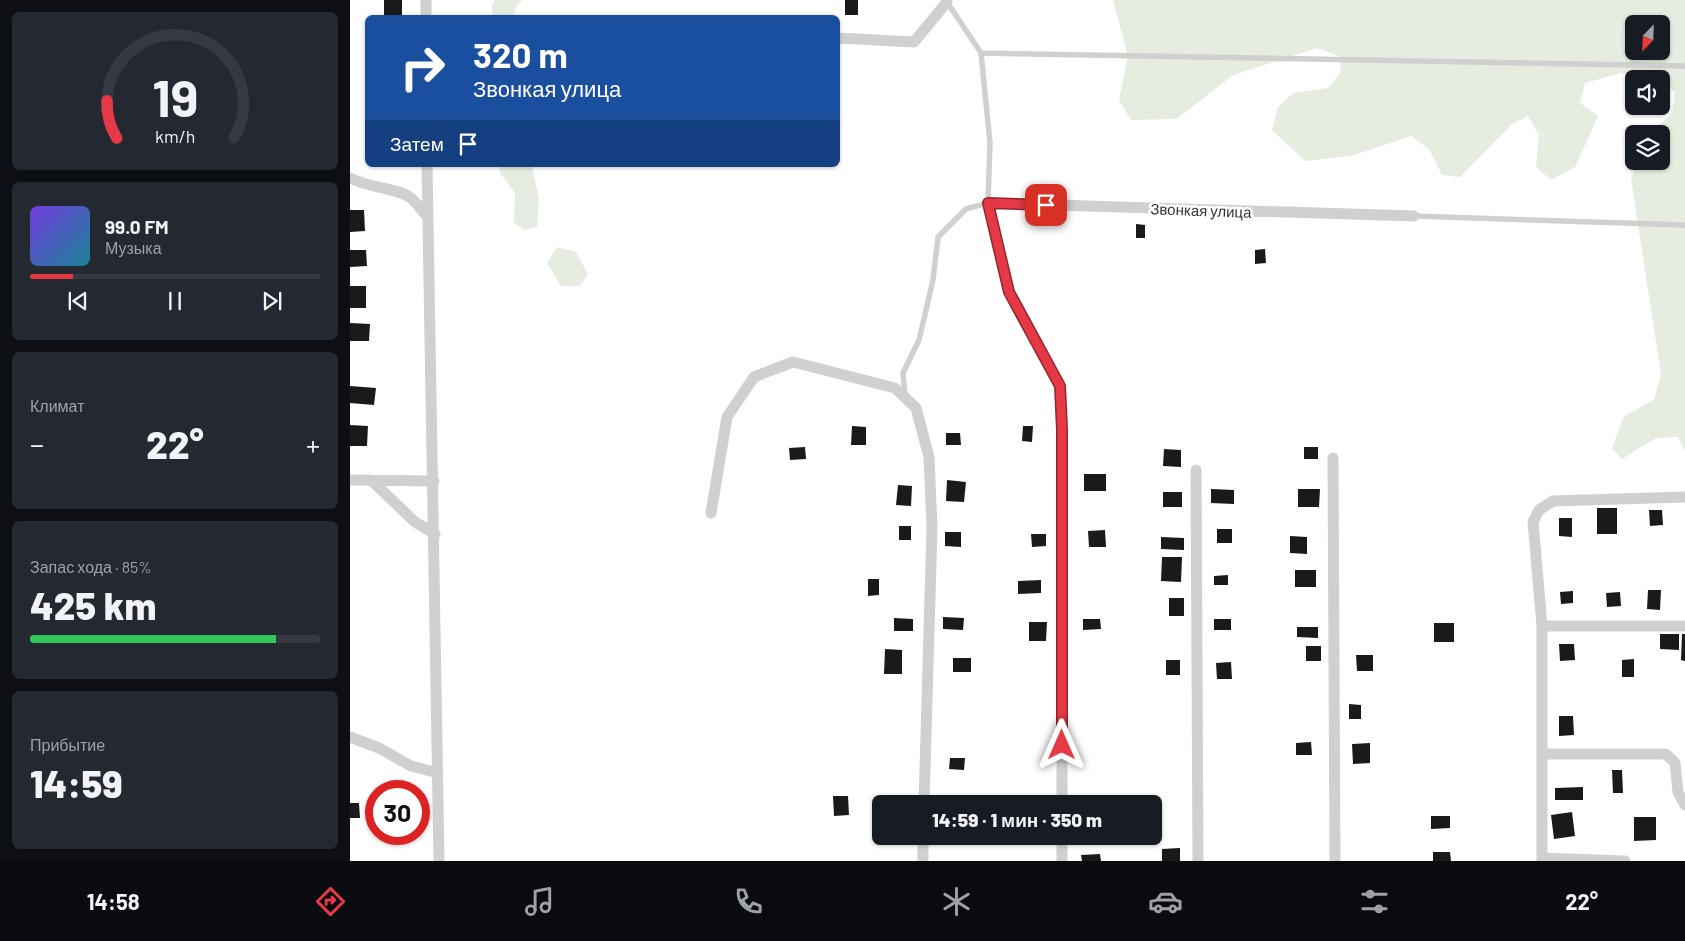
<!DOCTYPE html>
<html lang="ru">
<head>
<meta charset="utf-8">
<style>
	body { margin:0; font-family:Barlow,sans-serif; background:#242831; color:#f1f3f6; height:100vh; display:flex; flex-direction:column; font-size:19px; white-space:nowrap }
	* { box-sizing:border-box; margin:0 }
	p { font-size:16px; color:#9ea1a6 }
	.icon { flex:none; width:28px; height:28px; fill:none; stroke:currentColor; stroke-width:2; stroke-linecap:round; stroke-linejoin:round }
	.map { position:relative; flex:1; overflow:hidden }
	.side { display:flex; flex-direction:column; gap:12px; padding:12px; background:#0d0f14; width:350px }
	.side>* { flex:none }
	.hud { position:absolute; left:15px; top:15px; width:475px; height:152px; border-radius:8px; box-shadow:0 1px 4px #0004; background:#1a4fa0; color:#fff; overflow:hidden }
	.needle { width:32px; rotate:203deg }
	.buttons { position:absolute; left:1275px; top:15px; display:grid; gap:10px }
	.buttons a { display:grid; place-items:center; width:45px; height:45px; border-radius:8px; background:#171b24; box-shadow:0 1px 4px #0004; font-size:25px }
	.speed { position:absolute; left:15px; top:780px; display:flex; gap:10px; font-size:25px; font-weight:700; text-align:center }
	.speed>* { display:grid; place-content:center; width:65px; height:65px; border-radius:50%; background:#171b24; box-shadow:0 1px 4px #0004; line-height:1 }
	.speed .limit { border:8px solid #d22; background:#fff; color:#111 }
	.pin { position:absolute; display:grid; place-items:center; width:42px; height:42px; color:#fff; margin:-21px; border-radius:10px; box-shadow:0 2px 8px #0006 }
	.me { position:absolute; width:55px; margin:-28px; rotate:0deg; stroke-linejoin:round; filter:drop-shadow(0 0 4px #0008) }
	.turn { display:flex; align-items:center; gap:18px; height:105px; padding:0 25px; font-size:22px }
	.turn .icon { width:65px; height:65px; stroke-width:2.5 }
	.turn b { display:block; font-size:35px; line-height:42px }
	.then { display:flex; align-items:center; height:48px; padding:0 25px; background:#0003; gap:10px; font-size:19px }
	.big { font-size:38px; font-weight:800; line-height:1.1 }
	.side .tile { flex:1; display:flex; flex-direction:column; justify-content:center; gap:8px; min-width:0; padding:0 18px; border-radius:8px; background:#242831 }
	.side .dial { align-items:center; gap:0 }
	.dial svg { height:130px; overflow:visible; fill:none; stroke:#363941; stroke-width:7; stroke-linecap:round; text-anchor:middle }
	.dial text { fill:#f1f3f6; stroke:none }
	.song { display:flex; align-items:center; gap:15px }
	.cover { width:60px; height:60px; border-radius:8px; background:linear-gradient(135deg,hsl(260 70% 55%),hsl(190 70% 35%)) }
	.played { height:5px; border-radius:2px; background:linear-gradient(90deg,#e63946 15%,#363941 15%) }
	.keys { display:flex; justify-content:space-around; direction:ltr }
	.heat { display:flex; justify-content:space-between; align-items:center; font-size:28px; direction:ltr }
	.charge { height:8px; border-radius:4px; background:linear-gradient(90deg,#34c759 85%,#363941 0) }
	.trip { position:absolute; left:522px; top:795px; width:290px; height:50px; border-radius:8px; background:#171b24; box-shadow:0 1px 4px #0004; font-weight:800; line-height:50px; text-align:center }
	.dock { display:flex; height:80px; justify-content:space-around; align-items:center; background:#090b0e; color:#9ea1a6 }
	.dock .icon { width:35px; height:35px }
	.dock .on { color:#e63946 }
	.dock b { font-size:22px; color:#f1f3f6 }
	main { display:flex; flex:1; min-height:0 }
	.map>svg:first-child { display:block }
	.green { fill:#e6ecdf; fill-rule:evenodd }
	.building { fill:#1a1a1a }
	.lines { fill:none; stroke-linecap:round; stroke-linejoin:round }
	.lane { stroke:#d0d0d0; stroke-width:5.5 }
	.street { stroke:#d0d0d0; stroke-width:11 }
	.route-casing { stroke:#96252e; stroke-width:12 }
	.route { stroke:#e63946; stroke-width:9 }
	.labels { text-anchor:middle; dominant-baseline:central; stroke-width:5; stroke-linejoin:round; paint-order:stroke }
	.street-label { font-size:15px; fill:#333; stroke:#fff }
</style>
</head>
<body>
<main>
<section class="side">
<div class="tile dial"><svg viewBox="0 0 100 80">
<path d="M14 69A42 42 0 1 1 86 69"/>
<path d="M14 69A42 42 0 0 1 8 46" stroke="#e63946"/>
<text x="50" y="56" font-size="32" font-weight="700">19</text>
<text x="50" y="72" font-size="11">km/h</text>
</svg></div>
<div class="tile">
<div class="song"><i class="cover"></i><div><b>99.0 FM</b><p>Музыка</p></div></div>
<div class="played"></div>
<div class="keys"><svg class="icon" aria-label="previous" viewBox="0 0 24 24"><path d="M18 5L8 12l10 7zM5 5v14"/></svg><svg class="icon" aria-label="pause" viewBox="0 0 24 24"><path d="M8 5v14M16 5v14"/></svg><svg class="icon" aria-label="next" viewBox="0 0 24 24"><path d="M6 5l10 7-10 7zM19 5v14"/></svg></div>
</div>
<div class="tile"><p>Климат</p>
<div class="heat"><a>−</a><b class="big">22°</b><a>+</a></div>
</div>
<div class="tile"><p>Запас хода · 85%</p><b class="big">425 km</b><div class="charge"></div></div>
<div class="tile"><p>Прибытие</p><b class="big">14:59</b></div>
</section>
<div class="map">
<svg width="1335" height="861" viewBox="0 0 1335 861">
	<rect width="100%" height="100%" fill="#fff"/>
	<path class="green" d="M 145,0 L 172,0 L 166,7 L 164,17 L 142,17 L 142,5 Z
		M 763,0 L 1335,0 L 1335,451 L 1328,437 L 1306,438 L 1272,459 L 1262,448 L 1274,416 L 1304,400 L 1311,374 L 1281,179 L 1288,161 L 1311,161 L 1311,134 L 1301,134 L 1322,113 L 1325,92 L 1311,82 L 1311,79 L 1271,73 L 1235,83 L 1230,103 L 1248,116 L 1225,167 L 1201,180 L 1186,167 L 1189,135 L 1178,116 L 1162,124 L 1110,177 L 1092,175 L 1079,149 L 1061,136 L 1001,156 L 955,161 L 922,130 L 928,107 L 943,93 L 978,88 L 990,74 L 991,57 L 967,48 L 883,75 L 827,119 L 781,120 L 769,100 L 778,56 ZM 1284,24 L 1311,24 L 1311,51 L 1284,51 Z
		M 149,165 L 182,165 L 189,199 L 187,227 L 174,230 L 164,223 L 165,193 L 150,173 Z
		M 207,247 L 226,252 L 238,274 L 230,286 L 211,286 L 197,263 Z"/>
	<path class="building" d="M 34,0 L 52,0 L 52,15 L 34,15 Z
		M 495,0 L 508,0 L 508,15 L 495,15 Z
		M 0,210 L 14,210 L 15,231 L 0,232 Z
		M 786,224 L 795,225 L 795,238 L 786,238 Z
		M 915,249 L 916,263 L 905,264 L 905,250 Z
		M 0,250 L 16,250 L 17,266 L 0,267 Z
		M 0,286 L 16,286 L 16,308 L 0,308 Z
		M 0,323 L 20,324 L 19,341 L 0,341 Z
		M 0,386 L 26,388 L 24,405 L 0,403 Z
		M 0,425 L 18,426 L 17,446 L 0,446 Z
		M 502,426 L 516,427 L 516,445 L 501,445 Z
		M 673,426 L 683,426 L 682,442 L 672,441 Z
		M 596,433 L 610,433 L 611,445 L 596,445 Z
		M 455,447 L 456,459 L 440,460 L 439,448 Z
		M 954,447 L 968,447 L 968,459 L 954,459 Z
		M 814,449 L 831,450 L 831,467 L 813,466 Z
		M 734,474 L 756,474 L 756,491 L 734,491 Z
		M 597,480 L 616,482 L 614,502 L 596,501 Z
		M 548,485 L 562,486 L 561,506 L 546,505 Z
		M 861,489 L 884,490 L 884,504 L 861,503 Z
		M 948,489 L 970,489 L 969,507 L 948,507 Z
		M 813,492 L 832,492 L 832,507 L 813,507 Z
		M 1247,508 L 1267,508 L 1267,534 L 1247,534 Z
		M 1299,510 L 1312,510 L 1313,525 L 1300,526 Z
		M 1209,518 L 1222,518 L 1222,537 L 1209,536 Z
		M 549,526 L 561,526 L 561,540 L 549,540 Z
		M 867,529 L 882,529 L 882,543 L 867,543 Z
		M 755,530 L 756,547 L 739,547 L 738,531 Z
		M 595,532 L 611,532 L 611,547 L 595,546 Z
		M 681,534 L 696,534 L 696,546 L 682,547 Z
		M 940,536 L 957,537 L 957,554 L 940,553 Z
		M 811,537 L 834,538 L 834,550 L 811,549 Z
		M 812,557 L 832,557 L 831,582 L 811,581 Z
		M 945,570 L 966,570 L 966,587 L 945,587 Z
		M 878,575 L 878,585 L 864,585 L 864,576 Z
		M 518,579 L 529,579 L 529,595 L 518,596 Z
		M 691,580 L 691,593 L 668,594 L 668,581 Z
		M 1298,590 L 1311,590 L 1310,610 L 1297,609 Z
		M 1223,591 L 1223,603 L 1211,604 L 1210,592 Z
		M 1270,592 L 1271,606 L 1257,607 L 1256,593 Z
		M 819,598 L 834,598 L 834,616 L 819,616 Z
		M 593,617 L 614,618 L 613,630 L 593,629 Z
		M 544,618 L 563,619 L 563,631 L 544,631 Z
		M 733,619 L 750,619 L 751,629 L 733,630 Z
		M 864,619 L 881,619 L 881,630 L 864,630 Z
		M 679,622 L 697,622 L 696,641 L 679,641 Z
		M 1084,623 L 1104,623 L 1104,642 L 1084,642 Z
		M 947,627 L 968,627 L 968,638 L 947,637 Z
		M 1310,634 L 1329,634 L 1329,650 L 1310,649 Z
		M 1332,634 L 1335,634 L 1335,661 L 1331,660 Z
		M 1209,644 L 1224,644 L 1225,660 L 1210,661 Z
		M 956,646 L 971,646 L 971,661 L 956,661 Z
		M 535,649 L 552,650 L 552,674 L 534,674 Z
		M 1006,655 L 1023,655 L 1023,671 L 1007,671 Z
		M 603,658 L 621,658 L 621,672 L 603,672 Z
		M 1284,659 L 1284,677 L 1272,677 L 1272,660 Z
		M 816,660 L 830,660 L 830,675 L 816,675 Z
		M 881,662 L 882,679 L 867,679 L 866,663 Z
		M 999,704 L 1011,705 L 1011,719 L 999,719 Z
		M 1209,716 L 1223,716 L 1224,735 L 1209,736 Z
		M 961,742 L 962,755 L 946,755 L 946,743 Z
		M 1020,743 L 1020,763 L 1003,764 L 1002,744 Z
		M 600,758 L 615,758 L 614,770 L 599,769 Z
		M 1262,770 L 1272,770 L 1273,793 L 1263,793 Z
		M 1233,787 L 1233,800 L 1205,800 L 1205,788 Z
		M 483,796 L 498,796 L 499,815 L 484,816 Z
		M 676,799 L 696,799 L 697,804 L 676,804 Z
		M 0,803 L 9,803 L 10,818 L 0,818 Z
		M 1222,812 L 1225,836 L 1204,839 L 1201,815 Z
		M 1081,816 L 1100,816 L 1100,828 L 1081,829 Z
		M 1284,817 L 1306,817 L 1306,840 L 1284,841 Z
		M 830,848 L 830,861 L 812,861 L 812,849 Z
		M 1083,852 L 1100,852 L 1101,861 L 1083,861 Z
		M 750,854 L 751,861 L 732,861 L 731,855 Z"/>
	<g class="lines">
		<path class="lane" d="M 631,53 L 1335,66
			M 1064,216 L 1335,225
			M 555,396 L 553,373 L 569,340 L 583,280 L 588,237 L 616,209 L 638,203 L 640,143 L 631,53 L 597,2"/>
		<path class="street" d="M 76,0 L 76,18
			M 488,38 L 564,42 L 597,2
			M 77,165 L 89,861
			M 0,178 C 19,188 48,188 61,198 C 67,203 72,211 78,217
			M 983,458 L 985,861
			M 846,470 L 848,861
			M 0,480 L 84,481
			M 21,480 L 65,522 L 85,534
			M 361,513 L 377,417 L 404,377 L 443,362 L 545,388 L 566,408 L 579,457 L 582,527 L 574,804
			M 1192,626 L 1335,626
			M 0,737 L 29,748 L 61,766 L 88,773
			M 1192,754 L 1316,754 L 1325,763 L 1328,792 L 1335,805
			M 712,804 L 712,430 L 710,386 L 659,292 L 638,203 L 1064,216
			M 712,836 L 712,861
			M 1192,858 L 1275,861
			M 573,861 L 573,836
			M 1192,861 L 1192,626 L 1183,522 L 1189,510 L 1203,501 L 1335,497"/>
	</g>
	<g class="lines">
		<g class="route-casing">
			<path id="route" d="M 696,205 L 638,203 L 659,292 L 710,386 L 712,430 L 712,745"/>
		</g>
		<use href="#route" class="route"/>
	</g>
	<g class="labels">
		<g class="street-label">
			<text transform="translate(851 210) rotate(2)">Звонкая улица</text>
		</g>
	</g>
</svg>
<div class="buttons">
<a><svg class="needle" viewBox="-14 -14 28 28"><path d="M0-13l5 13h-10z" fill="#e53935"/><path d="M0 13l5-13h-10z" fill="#9ea1a6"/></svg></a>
<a><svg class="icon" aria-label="sound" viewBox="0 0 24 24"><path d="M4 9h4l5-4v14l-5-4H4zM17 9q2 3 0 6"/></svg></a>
<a><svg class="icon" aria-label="layers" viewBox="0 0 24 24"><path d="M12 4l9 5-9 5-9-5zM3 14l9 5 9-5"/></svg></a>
</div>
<div class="speed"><div class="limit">30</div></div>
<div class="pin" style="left:696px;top:205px;background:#d93025"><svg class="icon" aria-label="arrive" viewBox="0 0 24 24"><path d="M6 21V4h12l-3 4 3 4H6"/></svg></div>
<svg class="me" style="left:712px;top:745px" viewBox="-20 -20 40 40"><path d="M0-17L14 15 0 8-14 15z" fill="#e63946" stroke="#fff" stroke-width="4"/></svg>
<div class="trip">14:59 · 1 мин · 350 m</div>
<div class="hud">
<div class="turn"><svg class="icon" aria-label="right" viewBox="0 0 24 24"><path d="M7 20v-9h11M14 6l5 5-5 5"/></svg><div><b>320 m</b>Звонкая улица</div></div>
<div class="then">Затем<svg class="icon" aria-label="arrive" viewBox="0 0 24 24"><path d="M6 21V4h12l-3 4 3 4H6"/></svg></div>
</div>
</div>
</main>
<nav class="dock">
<b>14:58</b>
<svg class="icon on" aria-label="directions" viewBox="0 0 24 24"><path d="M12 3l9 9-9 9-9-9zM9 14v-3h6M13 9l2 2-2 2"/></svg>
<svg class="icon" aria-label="music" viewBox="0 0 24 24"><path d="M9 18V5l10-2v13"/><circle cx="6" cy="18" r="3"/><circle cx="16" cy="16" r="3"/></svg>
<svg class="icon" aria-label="phone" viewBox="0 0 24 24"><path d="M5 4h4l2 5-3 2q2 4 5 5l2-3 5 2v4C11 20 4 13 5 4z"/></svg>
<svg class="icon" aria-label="climate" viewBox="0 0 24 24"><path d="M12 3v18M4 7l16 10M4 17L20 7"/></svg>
<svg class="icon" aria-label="car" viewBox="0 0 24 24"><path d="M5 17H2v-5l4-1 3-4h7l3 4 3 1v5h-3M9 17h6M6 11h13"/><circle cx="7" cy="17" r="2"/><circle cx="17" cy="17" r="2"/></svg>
<svg class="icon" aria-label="filters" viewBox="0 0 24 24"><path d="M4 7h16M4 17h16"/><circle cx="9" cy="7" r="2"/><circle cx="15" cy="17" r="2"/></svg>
<b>22°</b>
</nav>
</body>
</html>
